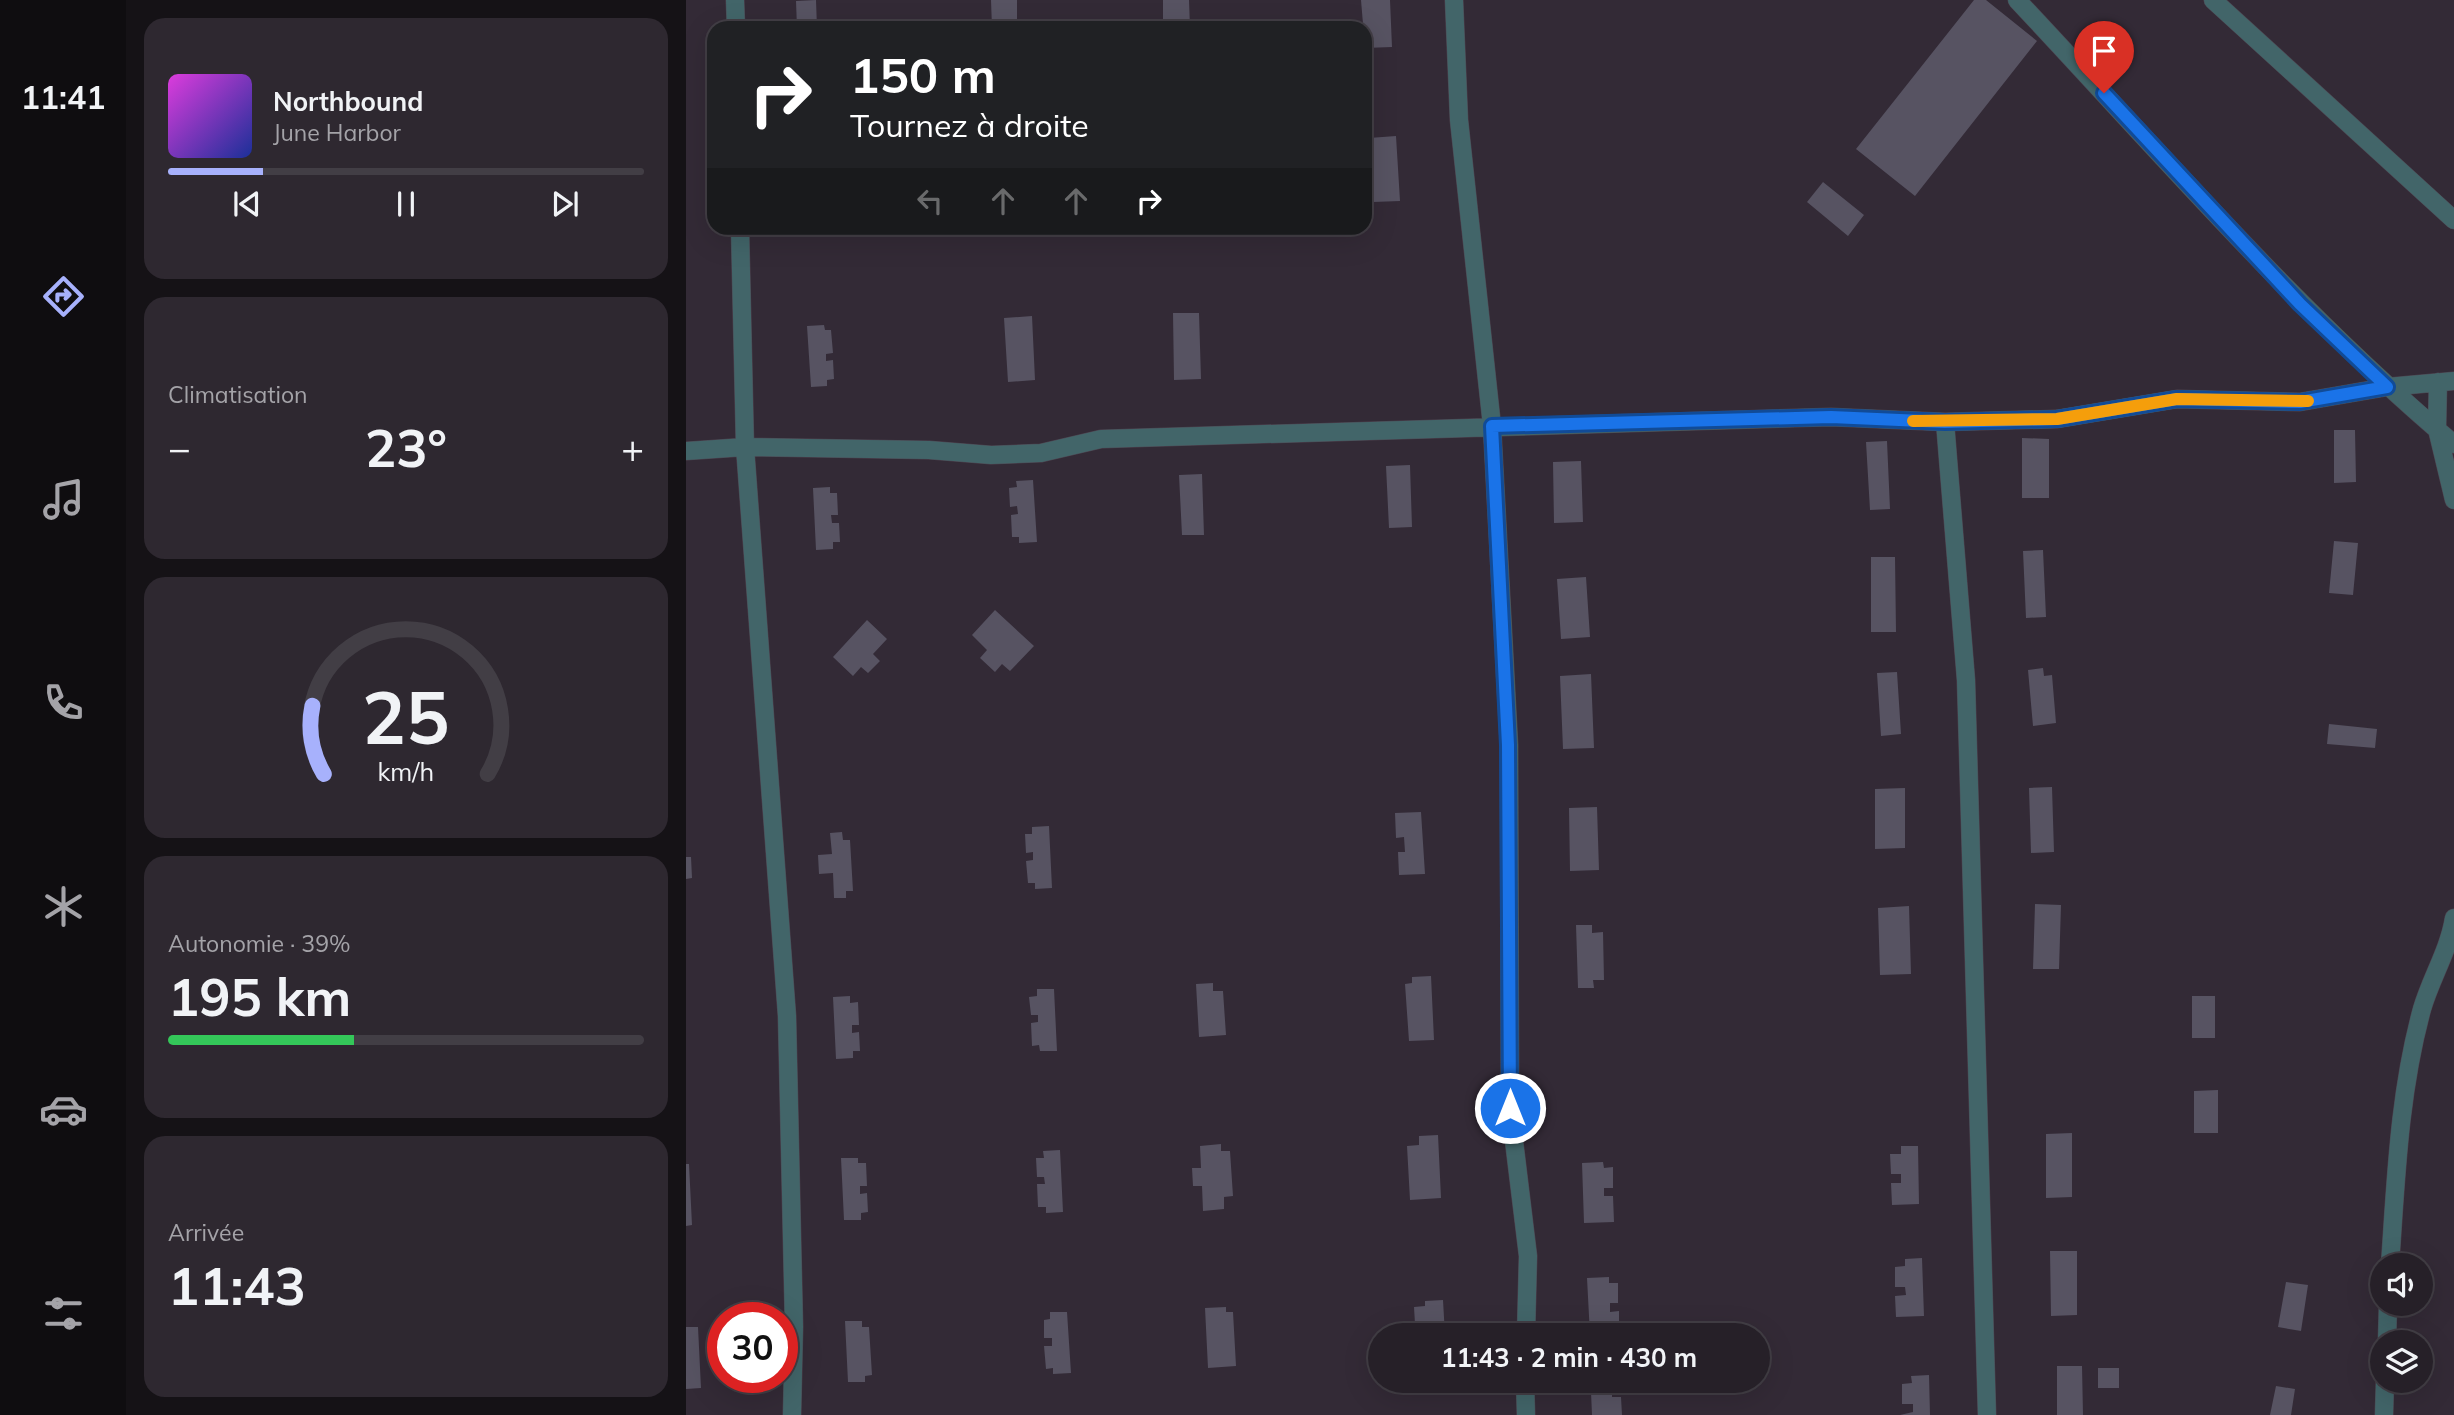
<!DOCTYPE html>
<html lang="fr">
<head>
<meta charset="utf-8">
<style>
	body { margin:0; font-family:Mulish,sans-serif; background:#2e2830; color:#f1f3f6; height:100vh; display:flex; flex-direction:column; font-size:26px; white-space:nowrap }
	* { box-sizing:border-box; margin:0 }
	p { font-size:23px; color:#a4a3a8 }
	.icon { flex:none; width:38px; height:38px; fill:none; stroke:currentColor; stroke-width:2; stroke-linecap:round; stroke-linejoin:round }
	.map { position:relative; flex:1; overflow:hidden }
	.sheet { display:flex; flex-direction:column; gap:18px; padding:18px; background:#151216; width:560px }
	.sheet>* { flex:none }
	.top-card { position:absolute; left:21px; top:21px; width:665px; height:214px; border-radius:21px; box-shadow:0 7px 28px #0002,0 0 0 2px #423e45; background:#202124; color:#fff; overflow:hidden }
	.controls { position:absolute; left:1684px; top:1253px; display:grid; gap:14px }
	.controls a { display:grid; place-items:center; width:63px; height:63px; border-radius:50%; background:#262028; box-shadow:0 7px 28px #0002,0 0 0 2px #423e45; font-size:35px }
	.speed { position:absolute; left:21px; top:1302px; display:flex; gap:14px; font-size:35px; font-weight:700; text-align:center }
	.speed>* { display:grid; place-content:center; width:91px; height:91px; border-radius:50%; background:#262028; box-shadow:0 7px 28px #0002,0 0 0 2px #423e45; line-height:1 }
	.speed .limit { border:10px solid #d22; background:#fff; color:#111 }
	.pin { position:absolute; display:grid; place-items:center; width:60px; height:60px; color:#fff; margin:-72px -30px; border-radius:50% 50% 50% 0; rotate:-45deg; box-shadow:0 0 7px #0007 }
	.pin .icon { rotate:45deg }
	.me { position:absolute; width:77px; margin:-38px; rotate:0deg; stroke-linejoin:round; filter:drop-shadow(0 0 5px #0008) }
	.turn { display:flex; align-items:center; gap:24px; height:147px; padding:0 28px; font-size:32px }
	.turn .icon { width:91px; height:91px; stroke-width:2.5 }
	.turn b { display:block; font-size:49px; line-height:60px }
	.lanes { display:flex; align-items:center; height:66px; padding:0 28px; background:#0003; justify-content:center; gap:35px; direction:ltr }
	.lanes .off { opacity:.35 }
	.big { font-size:52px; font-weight:700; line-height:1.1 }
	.sheet .card { flex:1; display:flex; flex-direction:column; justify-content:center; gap:10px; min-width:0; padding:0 24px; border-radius:21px; background:#2e2830 }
	.sheet .dial { align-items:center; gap:0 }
	.dial svg { height:182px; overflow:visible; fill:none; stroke:#423e45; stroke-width:7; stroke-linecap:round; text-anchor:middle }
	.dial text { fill:#f1f3f6; stroke:none }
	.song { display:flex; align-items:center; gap:21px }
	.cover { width:84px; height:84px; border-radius:10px; background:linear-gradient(135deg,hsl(300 70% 55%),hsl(230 70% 35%)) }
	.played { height:7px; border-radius:4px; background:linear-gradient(90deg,#a7b1fc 20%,#423e45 20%) }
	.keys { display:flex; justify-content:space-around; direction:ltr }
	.heat { display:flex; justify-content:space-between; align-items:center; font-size:38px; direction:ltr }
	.charge { height:10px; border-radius:5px; background:linear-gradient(90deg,#34c759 39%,#423e45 0) }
	.trip { position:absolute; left:682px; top:1323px; width:402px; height:70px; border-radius:35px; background:#262028; box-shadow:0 7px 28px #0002,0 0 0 2px #423e45; font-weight:700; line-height:70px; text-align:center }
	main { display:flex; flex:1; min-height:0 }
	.menu { display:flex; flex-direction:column; width:126px; justify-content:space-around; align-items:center; background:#0f0d10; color:#a4a3a8 }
	.menu .icon { width:49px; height:49px }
	.menu .current { color:#a7b1fc }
	.menu b { font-size:32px; color:#f1f3f6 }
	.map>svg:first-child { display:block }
	.building { fill:#575362 }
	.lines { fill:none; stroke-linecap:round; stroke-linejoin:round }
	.street-casing { stroke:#4e4551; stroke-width:19 }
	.street { stroke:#426569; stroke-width:18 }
	.route-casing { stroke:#114b97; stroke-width:18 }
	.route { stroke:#1a73e8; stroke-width:12 }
	.slow { stroke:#f59e0b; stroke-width:12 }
</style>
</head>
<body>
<main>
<nav class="menu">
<b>11:41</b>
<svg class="icon current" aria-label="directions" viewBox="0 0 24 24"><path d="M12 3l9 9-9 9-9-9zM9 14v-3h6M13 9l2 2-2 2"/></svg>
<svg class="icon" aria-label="music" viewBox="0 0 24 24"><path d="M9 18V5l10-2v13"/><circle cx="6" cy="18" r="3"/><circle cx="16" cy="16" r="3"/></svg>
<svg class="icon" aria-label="phone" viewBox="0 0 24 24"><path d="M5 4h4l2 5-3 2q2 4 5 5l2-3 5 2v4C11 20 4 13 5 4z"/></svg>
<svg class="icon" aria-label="climate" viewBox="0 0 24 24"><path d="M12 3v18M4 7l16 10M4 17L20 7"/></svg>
<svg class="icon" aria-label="car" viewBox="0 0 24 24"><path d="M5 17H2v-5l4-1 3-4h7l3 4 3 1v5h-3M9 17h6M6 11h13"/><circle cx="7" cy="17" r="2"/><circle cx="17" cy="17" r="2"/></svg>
<svg class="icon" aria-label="filters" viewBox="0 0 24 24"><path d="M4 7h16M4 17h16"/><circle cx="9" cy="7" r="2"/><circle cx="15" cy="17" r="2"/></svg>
</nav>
<section class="sheet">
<div class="card">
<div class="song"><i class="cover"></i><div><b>Northbound</b><p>June Harbor</p></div></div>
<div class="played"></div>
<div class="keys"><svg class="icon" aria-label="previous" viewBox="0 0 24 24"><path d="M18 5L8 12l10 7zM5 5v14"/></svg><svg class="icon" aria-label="pause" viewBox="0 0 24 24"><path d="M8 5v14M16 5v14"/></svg><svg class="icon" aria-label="next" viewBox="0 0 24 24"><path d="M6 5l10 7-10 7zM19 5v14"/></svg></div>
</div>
<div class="card"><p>Climatisation</p>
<div class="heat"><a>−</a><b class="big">23°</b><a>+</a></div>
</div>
<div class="card dial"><svg viewBox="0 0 100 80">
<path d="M14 69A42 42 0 1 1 86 69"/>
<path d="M14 69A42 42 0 0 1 9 39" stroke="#a7b1fc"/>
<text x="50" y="56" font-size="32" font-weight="700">25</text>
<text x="50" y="72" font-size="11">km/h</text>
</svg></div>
<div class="card"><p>Autonomie · 39%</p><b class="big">195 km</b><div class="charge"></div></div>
<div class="card"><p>Arrivée</p><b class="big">11:43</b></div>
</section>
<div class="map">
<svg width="1768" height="1415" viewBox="0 0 1768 1415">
	<rect width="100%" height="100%" fill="#332a36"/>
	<path class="building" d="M 130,0 L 131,28 L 111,28 L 110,1 Z
		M 305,0 L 331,0 L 331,28 L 306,28 Z
		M 477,0 L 503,0 L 504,28 L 477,28 Z
		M 675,0 L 704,0 L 706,47 L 679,48 Z
		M 1288,0 L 1300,0 L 1351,41 L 1229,196 L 1170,149 Z
		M 710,136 L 714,201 L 687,202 L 683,138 Z
		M 1137,182 L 1178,215 L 1162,236 L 1121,202 Z
		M 487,313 L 513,313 L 515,379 L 488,380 Z
		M 346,316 L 349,380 L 322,382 L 318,318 Z
		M 138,325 L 139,330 L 145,330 L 147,353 L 140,354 L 140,361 L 147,360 L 148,379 L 141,380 L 141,386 L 125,387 L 121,326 Z
		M 1648,430 L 1669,430 L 1670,482 L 1648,483 Z
		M 1336,438 L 1363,439 L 1363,498 L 1336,498 Z
		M 1201,441 L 1204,509 L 1184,510 L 1180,442 Z
		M 895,461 L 897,522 L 868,523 L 867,462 Z
		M 724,465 L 726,527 L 703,528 L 700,466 Z
		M 516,474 L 518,535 L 496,535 L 493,475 Z
		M 347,480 L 351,542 L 333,543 L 333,537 L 326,537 L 325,515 L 332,514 L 331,506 L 324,507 L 323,488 L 331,487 L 330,481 Z
		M 144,487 L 144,493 L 151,493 L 152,515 L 145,515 L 146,523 L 153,523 L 154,542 L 147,542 L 147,549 L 130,550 L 127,488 Z
		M 1648,541 L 1672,543 L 1667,595 L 1643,593 Z
		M 1357,550 L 1360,617 L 1340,618 L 1337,551 Z
		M 1185,557 L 1209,557 L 1210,632 L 1185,632 Z
		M 900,577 L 904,637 L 875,639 L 871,579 Z
		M 309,610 L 348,646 L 324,671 L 316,664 L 309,672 L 294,658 L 301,650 L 286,635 Z
		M 181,620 L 201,639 L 187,654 L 194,661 L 182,673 L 175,667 L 167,676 L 147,657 Z
		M 1357,668 L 1358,676 L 1366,675 L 1370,723 L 1347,726 L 1342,670 Z
		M 1211,672 L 1215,734 L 1195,736 L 1191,673 Z
		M 905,674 L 908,748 L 877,749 L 874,676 Z
		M 1643,724 L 1691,729 L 1689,748 L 1641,744 Z
		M 1366,787 L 1368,852 L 1345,853 L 1343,788 Z
		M 1219,788 L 1219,848 L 1189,849 L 1189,789 Z
		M 911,807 L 913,870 L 884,871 L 883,808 Z
		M 735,812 L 739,874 L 713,875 L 712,852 L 719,852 L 718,837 L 710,838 L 709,813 Z
		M 363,826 L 366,888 L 349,889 L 349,883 L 342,883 L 340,861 L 347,860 L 347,852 L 340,853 L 339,834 L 346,834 L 346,827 Z
		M 156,832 L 157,840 L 164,840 L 167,891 L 160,891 L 160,898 L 148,898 L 147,873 L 133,874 L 132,855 L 146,854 L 144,833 Z
		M 0,857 L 5,857 L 6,878 L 0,879 Z
		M 1349,904 L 1375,905 L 1373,969 L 1347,969 Z
		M 1223,906 L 1225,974 L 1194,975 L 1192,908 Z
		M 890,925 L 906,925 L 906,933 L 917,932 L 918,980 L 907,980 L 908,988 L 892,988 Z
		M 745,976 L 748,1040 L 723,1041 L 719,984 L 726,983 L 726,977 Z
		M 527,983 L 527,991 L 537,991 L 540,1035 L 513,1037 L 510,984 Z
		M 351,989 L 368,989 L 371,1051 L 354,1051 L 353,1045 L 346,1046 L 345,1023 L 352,1022 L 352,1015 L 345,1015 L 343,997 L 351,996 Z
		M 164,996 L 164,1003 L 172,1002 L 173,1025 L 166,1025 L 166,1033 L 173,1032 L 174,1051 L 167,1051 L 167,1058 L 150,1059 L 147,997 Z
		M 1506,996 L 1529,996 L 1529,1038 L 1506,1038 Z
		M 1532,1090 L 1532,1133 L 1508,1133 L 1508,1091 Z
		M 1386,1133 L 1386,1197 L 1360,1198 L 1360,1134 Z
		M 752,1135 L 755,1198 L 724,1200 L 721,1146 L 733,1145 L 733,1136 Z
		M 535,1144 L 535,1151 L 544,1151 L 547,1196 L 538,1197 L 538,1209 L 517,1211 L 516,1186 L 507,1186 L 506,1168 L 515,1168 L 514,1146 Z
		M 1215,1146 L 1232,1146 L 1233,1204 L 1206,1205 L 1205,1183 L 1215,1183 L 1215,1174 L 1205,1174 L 1204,1154 L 1215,1154 Z
		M 374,1150 L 377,1212 L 360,1213 L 360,1207 L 352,1207 L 351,1184 L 359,1184 L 358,1177 L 351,1177 L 350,1158 L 358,1158 L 357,1151 Z
		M 155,1158 L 172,1158 L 172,1163 L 180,1163 L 181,1186 L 174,1186 L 174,1194 L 181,1193 L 182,1212 L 175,1213 L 175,1220 L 158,1220 Z
		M 917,1162 L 918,1168 L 927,1167 L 927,1188 L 918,1188 L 918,1196 L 927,1196 L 928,1222 L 898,1223 L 896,1163 Z
		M 0,1164 L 3,1164 L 6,1225 L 0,1226 Z
		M 1364,1251 L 1391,1251 L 1391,1315 L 1365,1316 Z
		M 1236,1258 L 1238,1316 L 1210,1317 L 1209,1296 L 1220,1295 L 1219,1287 L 1209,1287 L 1209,1267 L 1219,1266 L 1219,1259 Z
		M 923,1277 L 923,1283 L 932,1283 L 932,1303 L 924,1303 L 924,1312 L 933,1311 L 933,1335 L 904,1335 L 901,1278 Z
		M 1600,1282 L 1622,1285 L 1615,1331 L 1592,1327 Z
		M 757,1300 L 759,1335 L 741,1335 L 740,1323 L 729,1324 L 728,1307 L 739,1306 L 739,1301 Z
		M 540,1307 L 540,1312 L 547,1312 L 550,1366 L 522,1368 L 519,1308 Z
		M 364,1312 L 381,1312 L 385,1373 L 367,1374 L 367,1368 L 360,1369 L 358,1346 L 366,1346 L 366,1338 L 358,1338 L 358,1320 L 364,1319 Z
		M 159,1321 L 176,1321 L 176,1327 L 183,1327 L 186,1375 L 179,1376 L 179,1382 L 162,1382 Z
		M 0,1327 L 12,1327 L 15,1388 L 0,1389 Z
		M 1371,1366 L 1396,1366 L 1397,1415 L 1371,1415 Z
		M 1412,1368 L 1433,1368 L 1433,1388 L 1412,1388 Z
		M 1243,1375 L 1244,1415 L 1214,1415 L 1227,1412 L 1227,1404 L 1216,1404 L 1216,1384 L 1226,1383 L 1225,1376 Z
		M 1590,1386 L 1609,1389 L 1605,1415 L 1584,1415 Z
		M 926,1391 L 926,1397 L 935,1397 L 936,1415 L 906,1415 L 905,1392 Z"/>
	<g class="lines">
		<g class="street-casing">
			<path id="street" d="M 49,0 L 50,28
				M 768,0 L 773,120 L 806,426 L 823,745 L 824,1108 L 842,1256 L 840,1335
				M 1331,0 C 1473,151 1609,310 1768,444
				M 1527,0 L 1768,220
				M 54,228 L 59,447 L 101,1016 L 108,1327 L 106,1415
				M 1752,382 L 1751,429 L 1768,500
				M 1259,422 L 1280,680 L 1301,1415
				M 0,451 L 59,447 L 243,450 L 305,455 L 355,453 L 415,439 L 1145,417 L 1259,422 L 1371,419 L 1491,399 L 1614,402 L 1701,387 L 1768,381
				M 1704,1265 C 1710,1179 1713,1093 1736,1009 C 1745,978 1763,950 1768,918
				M 1701,1342 L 1702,1304
				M 839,1381 L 840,1415
				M 1698,1415 L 1699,1381"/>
		</g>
		<use href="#street" class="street"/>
	</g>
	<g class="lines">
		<g class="route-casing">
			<path id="route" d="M 824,1108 L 822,745 L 806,426 L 1145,417 L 1259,422 L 1371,419 L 1491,399 L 1614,402 L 1701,387 L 1614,304 L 1418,93"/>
		</g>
		<use href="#route" class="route"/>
		<path class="slow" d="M 1227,421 L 1371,419 L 1491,399 L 1622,401"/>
	</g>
</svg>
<div class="controls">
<a><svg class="icon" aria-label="sound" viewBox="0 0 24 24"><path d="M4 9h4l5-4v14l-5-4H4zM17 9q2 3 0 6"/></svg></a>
<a><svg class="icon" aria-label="layers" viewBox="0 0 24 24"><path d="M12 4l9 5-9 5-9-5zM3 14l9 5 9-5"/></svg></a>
</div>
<div class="speed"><div class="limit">30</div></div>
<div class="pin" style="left:1418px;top:93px;background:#d93025"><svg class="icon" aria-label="arrive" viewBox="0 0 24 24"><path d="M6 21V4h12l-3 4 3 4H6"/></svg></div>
<svg class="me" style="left:824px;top:1108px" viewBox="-20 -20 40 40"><circle r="17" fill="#1a73e8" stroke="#fff" stroke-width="3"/><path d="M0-11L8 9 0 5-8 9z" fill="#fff"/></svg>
<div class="trip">11:43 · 2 min · 430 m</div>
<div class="top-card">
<div class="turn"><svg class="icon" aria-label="right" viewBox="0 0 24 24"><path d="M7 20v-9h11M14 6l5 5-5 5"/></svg><div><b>150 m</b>Tournez à droite</div></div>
<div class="lanes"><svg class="icon off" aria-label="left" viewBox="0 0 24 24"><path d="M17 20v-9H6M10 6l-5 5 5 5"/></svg><svg class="icon off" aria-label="ahead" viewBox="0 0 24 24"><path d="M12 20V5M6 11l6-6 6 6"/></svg><svg class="icon off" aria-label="ahead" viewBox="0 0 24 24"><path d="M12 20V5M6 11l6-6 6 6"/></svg><svg class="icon" aria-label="right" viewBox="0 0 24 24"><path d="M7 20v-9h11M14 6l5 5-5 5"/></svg></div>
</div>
</div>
</main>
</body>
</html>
